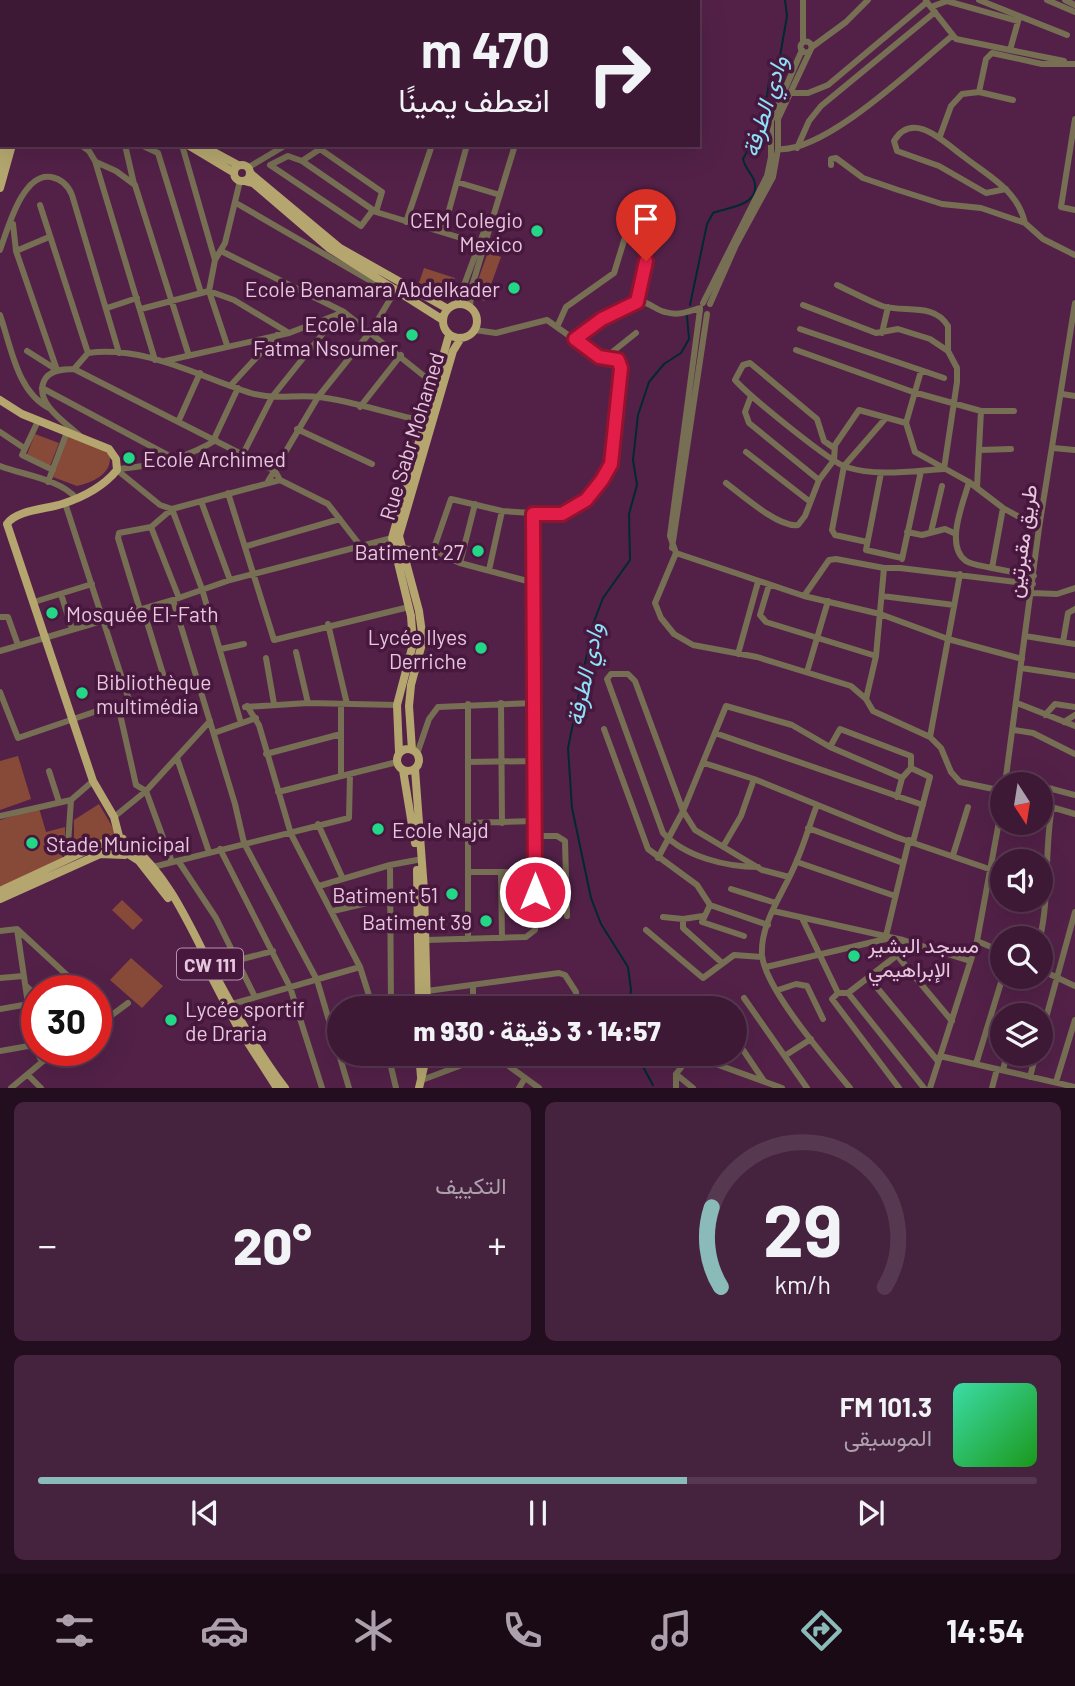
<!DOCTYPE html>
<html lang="ar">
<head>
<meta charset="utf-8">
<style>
	body { margin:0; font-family:Barlow,Vazirmatn,sans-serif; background:#45223e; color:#f1f3f6; direction:rtl; height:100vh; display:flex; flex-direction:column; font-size:26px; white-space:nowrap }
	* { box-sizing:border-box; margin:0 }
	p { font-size:23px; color:#ada0ad }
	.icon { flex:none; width:38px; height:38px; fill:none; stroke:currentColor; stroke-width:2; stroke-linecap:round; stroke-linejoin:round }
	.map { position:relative; height:1088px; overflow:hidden; direction:ltr }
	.side { display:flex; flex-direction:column; gap:14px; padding:14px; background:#220e1e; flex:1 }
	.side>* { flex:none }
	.guide { position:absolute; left:0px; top:0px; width:700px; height:147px; box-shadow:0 7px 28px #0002,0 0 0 2px #573851; direction:rtl; background:#3e1936; color:#f1f3f6; overflow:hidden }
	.needle { width:46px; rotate:168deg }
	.controls { position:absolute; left:990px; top:772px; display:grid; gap:14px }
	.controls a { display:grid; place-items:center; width:63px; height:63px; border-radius:50%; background:#3e1936; box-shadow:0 7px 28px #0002,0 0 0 2px #573851; font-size:35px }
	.speed { position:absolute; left:21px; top:975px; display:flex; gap:14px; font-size:35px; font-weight:700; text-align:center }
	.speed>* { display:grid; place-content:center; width:91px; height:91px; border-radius:50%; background:#3e1936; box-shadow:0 7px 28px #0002,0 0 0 2px #573851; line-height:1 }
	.speed .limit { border:10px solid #d22; background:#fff; color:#111 }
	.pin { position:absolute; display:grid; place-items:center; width:60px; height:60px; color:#fff; margin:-72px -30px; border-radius:50% 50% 50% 0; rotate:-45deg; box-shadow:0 0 7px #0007 }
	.pin .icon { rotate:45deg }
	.me { position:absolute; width:77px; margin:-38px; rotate:0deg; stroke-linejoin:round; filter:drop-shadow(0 0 5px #0008) }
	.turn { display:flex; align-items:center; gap:24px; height:147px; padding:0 35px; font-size:32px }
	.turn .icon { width:91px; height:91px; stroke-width:2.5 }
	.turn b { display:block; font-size:49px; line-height:60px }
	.big { font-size:52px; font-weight:800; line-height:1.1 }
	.side .widget { flex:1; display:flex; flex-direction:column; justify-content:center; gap:10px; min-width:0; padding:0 24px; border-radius:10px; background:#45223e }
	.side .dial { align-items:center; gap:0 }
	.dial svg { height:182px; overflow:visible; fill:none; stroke:#573851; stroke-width:7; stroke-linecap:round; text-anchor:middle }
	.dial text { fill:#f1f3f6; stroke:none }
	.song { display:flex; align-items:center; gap:21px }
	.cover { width:84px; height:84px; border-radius:10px; background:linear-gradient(135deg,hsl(160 70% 55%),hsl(120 70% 35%)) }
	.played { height:7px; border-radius:4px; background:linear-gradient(90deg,#8bbbb9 65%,#573851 65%) }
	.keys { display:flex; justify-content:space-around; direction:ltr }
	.heat { display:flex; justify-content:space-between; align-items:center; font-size:38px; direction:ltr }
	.side .tiles { flex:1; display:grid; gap:14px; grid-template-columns:1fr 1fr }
	.widget:last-child { grid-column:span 2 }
	.trip { position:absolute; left:327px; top:996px; width:420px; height:70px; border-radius:35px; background:#3e1936; box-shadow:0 7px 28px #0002,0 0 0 2px #573851; font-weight:800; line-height:70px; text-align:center; direction:rtl }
	.tab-bar { display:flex; height:112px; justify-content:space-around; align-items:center; background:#190a16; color:#ada0ad }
	.tab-bar .icon { width:49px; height:49px }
	.tab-bar .active { color:#8bbbb9 }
	.tab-bar b { font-size:32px; color:#f1f3f6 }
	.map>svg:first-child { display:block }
	.green { fill:#874a38 }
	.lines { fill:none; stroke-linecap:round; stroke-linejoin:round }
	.stream { stroke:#002932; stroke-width:2 }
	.minor { stroke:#766f54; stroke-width:6 }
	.major { stroke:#b4a66e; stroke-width:8 }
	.route-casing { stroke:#92132f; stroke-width:18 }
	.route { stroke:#e11d48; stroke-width:12 }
	.poi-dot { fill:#22d887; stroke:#47173d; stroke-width:2.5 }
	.labels { text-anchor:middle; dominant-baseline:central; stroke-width:7; stroke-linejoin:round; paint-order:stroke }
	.shield { fill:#47173d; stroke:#b692ad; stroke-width:2 }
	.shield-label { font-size:19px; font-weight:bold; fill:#e6c7dd }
	.poi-label { font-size:21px; fill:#e6c7dd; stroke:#47173d; text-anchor:end }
	.street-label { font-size:21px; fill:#e6c7dd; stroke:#47173d }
	.water-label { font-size:23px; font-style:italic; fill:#8ce2f8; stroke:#47173d }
</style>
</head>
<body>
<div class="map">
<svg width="1075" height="1088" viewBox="0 0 1075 1088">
	<rect width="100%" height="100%" fill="#532148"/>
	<path class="green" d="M 488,252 L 501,257 L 485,301 L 472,297 Z
		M 424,268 L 455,278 L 450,293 L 419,283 Z
		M 35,434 L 59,443 L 50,466 L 26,457 Z
		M 68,435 L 102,448 L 110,456 C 111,475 93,482 77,486 L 53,477 Z
		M 18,756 L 31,799 L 0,810 L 0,761 Z
		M 99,804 L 116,833 L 74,854 L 74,820 Z
		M 39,808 L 46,832 L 65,827 L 65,849 L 61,851 L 63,859 L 0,888 L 0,820 Z
		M 122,900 L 143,920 L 133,930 L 112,910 Z
		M 131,958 L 163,986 L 142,1008 L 110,980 Z"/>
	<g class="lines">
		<path class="stream" d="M 690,305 L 707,224 L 713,213 C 728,207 762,206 754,180 C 751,173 745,168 743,159 L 763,122 L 769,82 L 780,56 L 787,16 L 785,0
			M 629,1008 L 631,990 L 628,967 L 601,924 L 591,898 L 572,808 L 568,748 L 593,624 L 603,598 L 630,560 L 629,514 L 637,485 L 633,460 L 638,415 L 649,382 L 664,364 L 681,353 L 689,339 L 687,316
			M 636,1054 L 653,1085"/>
		<path class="minor" d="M 135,0 L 137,2
			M 160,0 L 161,2
			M 198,0 L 199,2
			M 224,0 L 225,2
			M 275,0 L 277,2
			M 297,0 L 299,2
			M 324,0 L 325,2
			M 364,0 L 365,2
			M 387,0 L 388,2
			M 803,0 L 803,42
			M 979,0 L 1067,35
			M 1047,0 L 1075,12
			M 1065,0 L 1075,5
			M 926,1 L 956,39 L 1064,61
			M 16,2 L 17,0
			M 68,2 L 68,0
			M 102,2 L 102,0
			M 428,2 L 429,0
			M 556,2 L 556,0
			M 931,7 L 947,1 L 1018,21
			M800.5 47a5.5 5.5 0 1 1 11 0a5.5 5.5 0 1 1-11 0Z
			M 812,47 L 846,22 L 868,0
			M 0,50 L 2,50
			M 1010,50 L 1019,18
			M 979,92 L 986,59 L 992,53 L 1042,64 L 1075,64
			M 790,93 L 808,93 L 828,85 L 927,2
			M 0,109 L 2,110
			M 1075,119 L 1061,207 L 1075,210
			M 940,136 L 951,106 L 962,94 L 979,92 L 1013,100
			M 81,145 L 89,151 L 95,161 L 155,360
			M 125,145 L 134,184
			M 141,145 L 158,153 L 201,293
			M 182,145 L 215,260
			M 797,148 L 809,121 L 821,106 L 935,12
			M 778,149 C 825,153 914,67 952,36
			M 302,161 L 376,212 L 461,238
			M 96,162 L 116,171 L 135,185 L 189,356
			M 831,165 L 831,159 L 836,158 L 863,178 L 898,190 L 942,204 L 981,208 L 1025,223 L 1043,239 L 1075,255
			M 249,167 L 286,145
			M 457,182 L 500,195
			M 1006,189 L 986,193 L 939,166 L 897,151 L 894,141 C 913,109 945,143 963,156 C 988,176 1017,189 1025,223
			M 236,203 L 393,294
			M 40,205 L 88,353
			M 373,210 L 361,226 L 270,165 L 288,156 L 302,161 L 320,149 L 382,192 L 376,212
			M 406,222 L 432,145
			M 13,224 L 16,251 L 57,370
			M 443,232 L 467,145
			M 0,250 C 8,228 23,172 51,177 C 62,179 68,185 72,195 L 119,353
			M 16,251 L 49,237
			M 223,252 L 344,312 L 434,384
			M 837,285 C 852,292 867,300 882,306 C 904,313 934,302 948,326 L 948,351
			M 637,302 L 651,241
			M 703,303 L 767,176 L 771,157 L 771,121 L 802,50
			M 457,304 L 489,218
			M 710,304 L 736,245 L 773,177 L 778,149 L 778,119 L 810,51
			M 803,305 L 876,333 L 898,329 L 930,339 L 948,351 L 957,368 L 957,382 L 944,469 C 911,471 878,477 846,467 C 830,462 748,395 735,380 L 743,365 L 750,363 L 817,419 L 824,441 L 834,448
			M 470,307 L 472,286 L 515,145
			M 107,308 L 137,298
			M 141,309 L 209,291 L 234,300 L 289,333
			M 700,310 L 670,536 L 676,553 L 804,596 L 880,614 L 948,639 L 1022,659
			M 0,315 C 11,346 17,392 49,408
			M 557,327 L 566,307 L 614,273 L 627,231
			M 800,329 L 944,378
			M 882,333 L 888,307
			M 575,339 L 602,319 L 637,302 C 648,300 655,310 665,312 C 677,316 688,312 700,308
			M 227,345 L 209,291 L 215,260 L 225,243 L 240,181
			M 796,350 L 913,392 L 981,411 L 977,487
			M 27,351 L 57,370
			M 606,357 L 636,333
			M 165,361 L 289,333 L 344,312
			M 74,369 L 275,471 L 280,480 L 328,504 L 359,544
			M 921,371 L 906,423 L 915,452 L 969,482 L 1003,508 L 1039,528
			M 231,385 L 277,335
			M 42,388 L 175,459
			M 1062,394 L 1075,396
			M 751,396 L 745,412 L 749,423 L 819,480
			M 360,407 L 401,355
			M 981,411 L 1014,411
			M 179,420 L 200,373
			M 38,421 L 22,455 L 53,470
			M 297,429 L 372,464
			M 0,432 L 24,448
			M 79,435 C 66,423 34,403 44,381 C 49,370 63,369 74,369 L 88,353 C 146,345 201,378 254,394 C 276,400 297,394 319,397 C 353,401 389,414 424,421
			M 214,439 L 238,388
			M 1053,448 L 1075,450
			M 980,450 L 1011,449
			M 746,452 L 809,501
			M 243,454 L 272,397 L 336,317
			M 0,466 C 23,475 60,479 76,498
			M 119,469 C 153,466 187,458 216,440
			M 117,470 L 160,505 L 172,509 L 202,589 L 241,723
			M 881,473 L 866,550 L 902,558
			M 48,482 L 67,432
			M 969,482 C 964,501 944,546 966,561 C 972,565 984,566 992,568 L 1003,508
			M 267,483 L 318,397 L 371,331 L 397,288
			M 726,483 C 742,495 779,528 798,525 L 805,516 L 819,480 L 834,460 L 835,445 L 859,410 L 906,423
			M 228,493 L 274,640 L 409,607
			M 201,501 L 230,580
			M 151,527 L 179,598
			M 907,532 L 922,535 L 945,529 L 956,534
			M 931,532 L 942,486
			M 867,542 L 835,535 L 832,530 L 844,466 L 885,419
			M 247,546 L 340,519
			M 401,548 L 433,551 L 460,563 L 531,582
			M 672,548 L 707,314
			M 433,551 L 451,499 L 502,511 L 562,515 L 586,500 L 611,464 L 621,368 L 618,360 L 599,357 L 547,320 L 496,333 L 475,330
			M 676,553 L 655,603 L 661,618 L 674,634 L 693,645 L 757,657 L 851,686 L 866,699 L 873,711 L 930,737 L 941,748 L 951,772 L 960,782 L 1003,791
			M 902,559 L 921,471
			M 460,563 L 475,504
			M 992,568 L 1034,576
			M 489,570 L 502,511
			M 769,585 L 760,615 L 766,622 L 876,656
			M 1032,593 L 1057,594 L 1075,588
			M 61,594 L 72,629
			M 804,596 L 829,560 L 836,559 L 884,568
			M 882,596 L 954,605
			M 173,600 L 235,804 L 244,843 L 317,980 L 349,1088
			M 34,602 L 92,584
			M 143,609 L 163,674
			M 140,610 L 118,538 L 119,533 L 151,527 L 172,509 L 280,480
			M 0,617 L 8,617 L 18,645
			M 328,624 L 347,704
			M 1025,636 L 1075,644
			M 1063,642 L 1068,613 L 1075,609
			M 221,649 L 244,644
			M 0,651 L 173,600 L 230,580 L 392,538
			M 296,652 L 308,703
			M 738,654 L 758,582
			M 266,658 L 274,704
			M 1021,668 L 1075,676
			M 807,672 L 828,601
			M 0,692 L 18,738 L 129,700 L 65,503
			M 866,699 L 876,656 L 884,568 L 900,568 L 1033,584
			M 501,703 L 502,823
			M 1017,703 L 1075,726
			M 341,704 L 341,776
			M 468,704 L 468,939
			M 118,705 L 136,785 L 146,791 L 172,862
			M 247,706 L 259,725 L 291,834 L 360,967 L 373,1008
			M 245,707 L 308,703 L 397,705
			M 1045,715 L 1055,704 L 1075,707
			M 1064,722 L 1075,715
			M 604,729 L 648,849 L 697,885 L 710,905 L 768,925
			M 1014,730 L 1033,733 L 1075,754
			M 214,733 L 256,718
			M 715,733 L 923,805
			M 930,737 L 960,574
			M 830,747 L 840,729 L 911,756 L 911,768 L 902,778 L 897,797
			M 266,754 L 341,734
			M 417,754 L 429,719 L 438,707 L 534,703
			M 177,758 L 209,852
			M 468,762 L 535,761
			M 704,763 L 754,779 L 896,837 L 992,870
			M 911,768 L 930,777 L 913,842
			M 49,771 L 59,802
			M 1007,775 L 1036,784
			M 1005,784 L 1039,528 L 1075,303
			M 1041,786 L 1075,795
			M 278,792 L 397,762
			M 1041,804 L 1075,814
			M 817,805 C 810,823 805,842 797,860 C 786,890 760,921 762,955 C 765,989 827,1060 850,1088
			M 0,816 L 71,800 L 93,781
			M 114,817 L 146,791 L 210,721
			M 468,823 L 535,821
			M 318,824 L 343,879
			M 808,828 L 903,863
			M 535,836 L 557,836 L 565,841 L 567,916
			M 724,845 L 741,816 L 754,779
			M 220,849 L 290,987 L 322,1088
			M 953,855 L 968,807
			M 658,858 L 683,811 L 635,681 L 628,674 L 611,674 L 607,679 L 663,833 C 685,857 727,867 758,867
			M 67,859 L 71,800
			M 179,862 L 216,918 L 255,997
			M 797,862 L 895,896
			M 390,865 L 391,1008
			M 153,867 L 349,818 L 350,774
			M 468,872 L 501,872 L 502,938
			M 501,872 L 535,873
			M 789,877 L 762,870 L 695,830 L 683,811 L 726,706 L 792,725 L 830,747 L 902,778
			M 319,886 L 390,865 L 417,860
			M 731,889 L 776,903
			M 710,905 L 702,922 L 744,936
			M 333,911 L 418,891
			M 773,911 L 903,940 L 970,961
			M 663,917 L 683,919 L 703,916
			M 802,918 L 838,993
			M 683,919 L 683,928 L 721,962
			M 646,930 L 703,978 L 734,955 L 762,957
			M 0,931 L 17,929 L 83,990
			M 886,936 L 909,840
			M 1040,938 C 1050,895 1044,851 1052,807
			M 426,940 L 526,937 L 535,930 L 531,612 L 533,514
			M 903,940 L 900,959 L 952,1021
			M 977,941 L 1003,952
			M 212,967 L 273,951
			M 766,967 L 890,938
			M 1041,970 L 1075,986
			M 0,978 L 23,976
			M 869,978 L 937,1060
			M 26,986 L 37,996
			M 473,986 L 473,1008
			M 778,990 L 796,984 L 807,986 L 823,1019
			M 427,991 L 559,973 L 565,975 L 576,992 L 577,1008
			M 848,993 L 924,1088
			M 744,998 L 807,1088
			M 96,1003 L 111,1016
			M 232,1004 L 360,967
			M 0,1009 L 29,1004
			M 96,1027 L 128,1003
			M 1041,1036 L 1075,912
			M 735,1038 L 764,1081
			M 0,1051 L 34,1045
			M 388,1054 L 396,1088
			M 786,1055 L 811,1039
			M 940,1056 L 1075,1087
			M 42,1062 L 61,1050
			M 506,1064 L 539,1088
			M 976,1064 L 1003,976
			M 1003,1070 L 1007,1054
			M 28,1075 L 41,1088
			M 1030,1077 L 1036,1054
			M 422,1080 L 491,1054
			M 1056,1082 L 1075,1020
			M 11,1088 L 42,1062 L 34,1045 L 17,929
			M 519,1088 L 525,1078
			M 676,1088 L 676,1074
			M 693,1088 L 676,1074 L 691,1055 L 782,1088
			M 899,1088 L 832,999 L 838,993 L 848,993 L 900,953
			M 930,1088 L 977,941 L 1003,800
			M 992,1088 L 997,1069"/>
		<path class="major" d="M 7,0 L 7,2
			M 12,0 L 12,2
			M 188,145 L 233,172
			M 201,145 L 238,165
			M234 173a8 8 0 1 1 16 0a8 8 0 1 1-16 0Z
			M 0,169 L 5,145
			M 250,173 L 340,248 L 448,309
			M 245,181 L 253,183 L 329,248 L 443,320
			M 0,188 L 12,145
			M443 321a17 17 0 1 1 34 0a17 17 0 1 1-34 0Z
			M 0,400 L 22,414 L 109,449 L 116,459 L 117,470 C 103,487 84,497 62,504 C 47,509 16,510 7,524 L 93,781 L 114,817 L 120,840
			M397 760a11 11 0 1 1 22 0a11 11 0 1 1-22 0Z
			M 412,750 L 409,706 L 411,685 L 423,640 L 419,611 L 399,536 L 453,351 L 461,338
			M 399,752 L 397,705 L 413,644 L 411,616 L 392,538 L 449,335
			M 415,769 L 424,890 L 427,1008
			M 403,770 L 415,843
			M 131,845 C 173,880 193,935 219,982 C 238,1017 260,1055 285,1088
			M 117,852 L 116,843 L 123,839
			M 128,854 L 139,861 L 168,898
			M 417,870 L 419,1008
			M 0,891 L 107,841 L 118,841
			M 0,899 L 100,854 L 125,855 L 131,850
			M 200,955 L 236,1024 L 277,1088
			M 419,1054 L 421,1077
			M 419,1088 L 427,1054"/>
	</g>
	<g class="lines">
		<g class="route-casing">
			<path id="route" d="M 535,892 L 533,514 L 562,514 L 586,500 L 602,480 L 611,464 L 621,368 L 618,360 L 599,357 L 575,339 L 602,319 L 637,302 L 646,261"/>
		</g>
		<use href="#route" class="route"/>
	</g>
	<g class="poi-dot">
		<circle cx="537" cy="231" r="7"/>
		<circle cx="514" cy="288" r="7"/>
		<circle cx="412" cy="335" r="7"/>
		<circle cx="129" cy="458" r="7"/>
		<circle cx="478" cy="551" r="7"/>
		<circle cx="52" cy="613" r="7"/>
		<circle cx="481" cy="648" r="7"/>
		<circle cx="82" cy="693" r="7"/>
		<circle cx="378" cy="829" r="7"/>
		<circle cx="32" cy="843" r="7"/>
		<circle cx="452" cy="894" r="7"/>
		<circle cx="486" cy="921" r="7"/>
		<circle cx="854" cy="956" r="7"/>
		<circle cx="171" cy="1020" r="7"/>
	</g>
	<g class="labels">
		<rect class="shield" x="177" y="948.5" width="66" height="31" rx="5"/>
		<g class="shield-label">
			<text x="210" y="964">CW 111</text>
		</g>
		<g class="poi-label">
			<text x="523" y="219">CEM Colegio<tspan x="523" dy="24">Mexico</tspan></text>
			<text x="500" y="288">Ecole Benamara Abdelkader</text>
			<text x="398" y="323">Ecole Lala<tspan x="398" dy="24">Fatma Nsoumer</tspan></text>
			<text x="143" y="458" text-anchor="start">Ecole Archimed</text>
			<text x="464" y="551">Batiment 27</text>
			<text x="66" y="613" text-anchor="start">Mosquée El-Fath</text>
			<text x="467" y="636">Lycée Ilyes<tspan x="467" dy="24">Derriche</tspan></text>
			<text x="96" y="681" text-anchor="start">Bibliothèque<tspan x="96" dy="24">multimédia</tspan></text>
			<text x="392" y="829" text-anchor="start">Ecole Najd</text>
			<text x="46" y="843" text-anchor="start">Stade Municipal</text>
			<text x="438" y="894">Batiment 51</text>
			<text x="472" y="921">Batiment 39</text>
			<text x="868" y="944" text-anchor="start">مسجد البشير<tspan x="868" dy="24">الإبراهيمي</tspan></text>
			<text x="185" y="1008" text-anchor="start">Lycée sportif<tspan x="185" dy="24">de Draria</tspan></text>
		</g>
		<g class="street-label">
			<text transform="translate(411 436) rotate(-73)">Rue Sabr Mohamed</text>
			<text transform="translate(1021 541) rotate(-82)">طريق مقبرتين</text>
		</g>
		<g class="water-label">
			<text transform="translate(764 106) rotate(-73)">وادي الطرفة</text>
			<text transform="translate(584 674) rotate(-78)">وادي الطرفة</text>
		</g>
	</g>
</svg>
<div class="controls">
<a><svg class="needle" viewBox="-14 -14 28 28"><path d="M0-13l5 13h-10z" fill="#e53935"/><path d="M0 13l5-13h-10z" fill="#ada0ad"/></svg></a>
<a><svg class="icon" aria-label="sound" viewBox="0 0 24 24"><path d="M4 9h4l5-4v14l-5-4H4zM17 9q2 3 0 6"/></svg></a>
<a><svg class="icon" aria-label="search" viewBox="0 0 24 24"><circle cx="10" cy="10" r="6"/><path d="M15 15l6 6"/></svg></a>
<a><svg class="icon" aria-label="layers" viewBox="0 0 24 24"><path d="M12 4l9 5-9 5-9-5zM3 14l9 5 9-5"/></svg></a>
</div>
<div class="speed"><div class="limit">30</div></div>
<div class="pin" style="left:646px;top:261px;background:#d93025"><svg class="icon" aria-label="arrive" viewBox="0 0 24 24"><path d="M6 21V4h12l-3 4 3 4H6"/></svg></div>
<svg class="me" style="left:535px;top:892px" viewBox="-20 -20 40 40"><circle r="17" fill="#e11d48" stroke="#fff" stroke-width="3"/><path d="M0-11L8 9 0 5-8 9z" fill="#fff"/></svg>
<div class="trip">14:57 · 3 دقيقة · 930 m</div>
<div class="guide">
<div class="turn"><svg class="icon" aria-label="right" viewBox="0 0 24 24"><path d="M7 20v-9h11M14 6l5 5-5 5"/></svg><div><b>470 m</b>انعطف يمينًا</div></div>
</div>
</div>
<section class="side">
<div class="tiles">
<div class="widget dial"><svg viewBox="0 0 100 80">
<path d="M14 69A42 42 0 1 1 86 69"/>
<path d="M14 69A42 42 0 0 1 10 34" stroke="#8bbbb9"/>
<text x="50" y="56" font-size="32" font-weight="700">29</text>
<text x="50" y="72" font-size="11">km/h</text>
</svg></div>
<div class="widget"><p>التكييف</p>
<div class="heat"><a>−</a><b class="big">20°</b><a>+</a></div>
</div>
<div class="widget">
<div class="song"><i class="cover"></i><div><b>101.3 FM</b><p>الموسيقى</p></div></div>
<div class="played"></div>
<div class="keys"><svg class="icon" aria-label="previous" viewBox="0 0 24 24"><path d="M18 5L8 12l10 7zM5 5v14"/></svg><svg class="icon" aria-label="pause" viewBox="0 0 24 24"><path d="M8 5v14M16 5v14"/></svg><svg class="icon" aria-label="next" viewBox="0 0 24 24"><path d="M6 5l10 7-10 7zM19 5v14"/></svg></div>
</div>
</div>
</section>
<nav class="tab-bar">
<b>14:54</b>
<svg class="icon active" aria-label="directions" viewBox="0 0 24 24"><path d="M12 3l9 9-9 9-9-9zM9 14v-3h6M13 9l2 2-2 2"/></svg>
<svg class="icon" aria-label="music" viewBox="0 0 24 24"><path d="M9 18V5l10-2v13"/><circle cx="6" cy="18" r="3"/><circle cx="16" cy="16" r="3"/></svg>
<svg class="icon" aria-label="phone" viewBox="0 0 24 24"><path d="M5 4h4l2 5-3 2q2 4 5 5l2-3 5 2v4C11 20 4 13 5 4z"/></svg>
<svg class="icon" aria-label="climate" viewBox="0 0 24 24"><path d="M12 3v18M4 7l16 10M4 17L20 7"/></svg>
<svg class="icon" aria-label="car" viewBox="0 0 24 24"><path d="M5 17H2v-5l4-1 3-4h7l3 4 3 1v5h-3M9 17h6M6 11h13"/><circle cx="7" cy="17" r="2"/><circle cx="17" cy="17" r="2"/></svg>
<svg class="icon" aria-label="filters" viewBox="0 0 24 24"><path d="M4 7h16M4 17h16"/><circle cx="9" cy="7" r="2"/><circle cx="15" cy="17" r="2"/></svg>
</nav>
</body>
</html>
